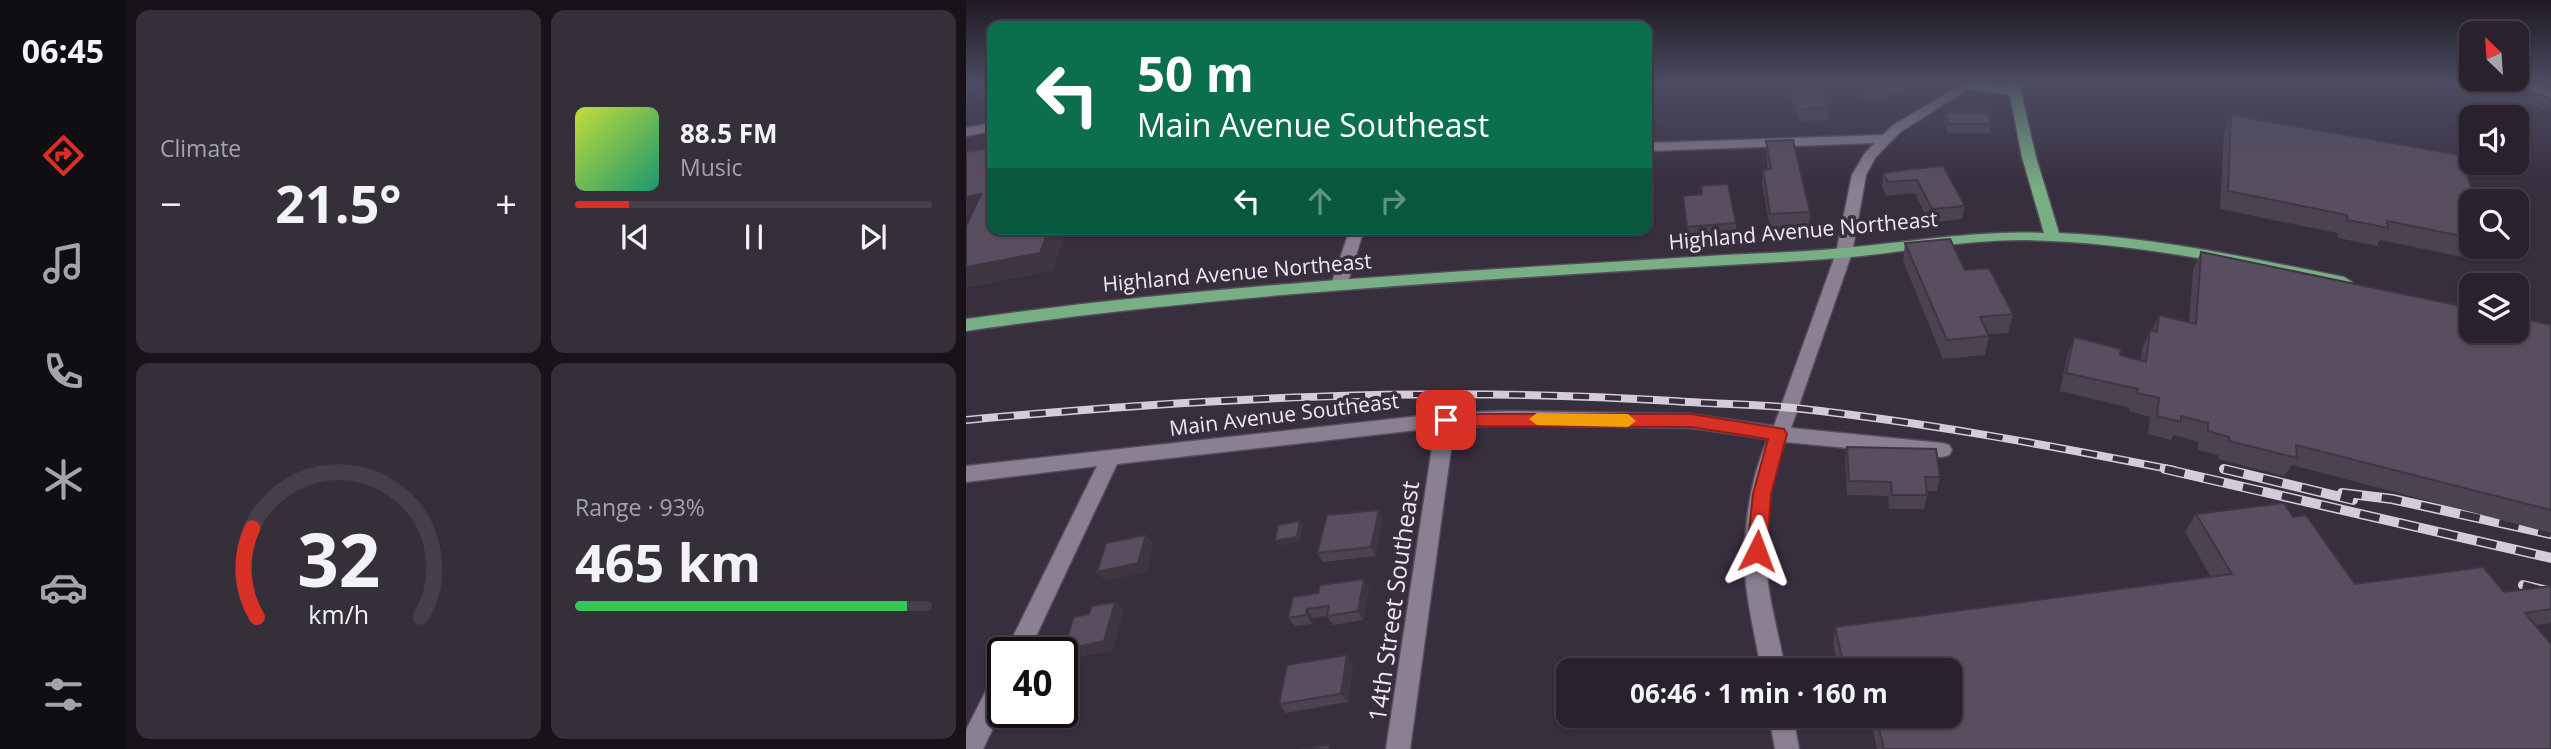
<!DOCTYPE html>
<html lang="en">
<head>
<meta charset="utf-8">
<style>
	body { margin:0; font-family:"Open Sans",sans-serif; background:#352f3a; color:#f1f3f6; height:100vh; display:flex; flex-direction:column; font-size:26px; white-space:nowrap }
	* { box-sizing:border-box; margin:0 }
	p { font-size:23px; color:#a5a4aa }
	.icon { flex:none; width:38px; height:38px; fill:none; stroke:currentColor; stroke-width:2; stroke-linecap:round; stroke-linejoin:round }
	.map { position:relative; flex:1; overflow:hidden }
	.sheet { display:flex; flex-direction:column; gap:10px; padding:10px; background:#171319; width:840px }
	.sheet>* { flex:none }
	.hud { position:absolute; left:21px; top:21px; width:665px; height:214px; border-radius:14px; box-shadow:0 2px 5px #0004,0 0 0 2px #453f4a; background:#0b6e4f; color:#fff; overflow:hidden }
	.needle { width:46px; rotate:335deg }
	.fabs { position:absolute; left:1493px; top:21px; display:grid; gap:14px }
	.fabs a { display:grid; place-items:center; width:70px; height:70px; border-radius:14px; background:#29222e; box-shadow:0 2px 5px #0004,0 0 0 2px #453f4a; font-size:35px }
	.speed { position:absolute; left:21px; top:637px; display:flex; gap:14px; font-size:35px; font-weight:700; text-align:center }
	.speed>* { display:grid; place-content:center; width:91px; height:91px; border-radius:50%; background:#29222e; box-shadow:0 2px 5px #0004,0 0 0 2px #453f4a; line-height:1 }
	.speed .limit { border:4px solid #111; border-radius:10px; background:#fff; color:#111 }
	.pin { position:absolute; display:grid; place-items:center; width:60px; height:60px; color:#fff; margin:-30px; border-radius:14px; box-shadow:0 4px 10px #0006 }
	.me { position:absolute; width:77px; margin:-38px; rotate:3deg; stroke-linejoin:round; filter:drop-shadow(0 0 5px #0008) }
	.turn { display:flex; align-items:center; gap:24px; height:147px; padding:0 35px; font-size:32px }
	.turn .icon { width:91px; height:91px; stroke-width:2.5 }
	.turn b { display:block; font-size:49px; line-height:60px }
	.lanes { display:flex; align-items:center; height:66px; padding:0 35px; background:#0003; justify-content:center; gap:35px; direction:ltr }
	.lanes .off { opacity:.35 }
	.big { font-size:52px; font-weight:700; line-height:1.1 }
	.sheet .widget { flex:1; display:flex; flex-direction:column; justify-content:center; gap:10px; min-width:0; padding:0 24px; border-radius:14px; background:#352f3a }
	.sheet .dial { align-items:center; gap:0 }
	.dial svg { height:182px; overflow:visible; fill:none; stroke:#453f4a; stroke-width:7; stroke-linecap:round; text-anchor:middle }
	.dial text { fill:#f1f3f6; stroke:none }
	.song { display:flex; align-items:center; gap:21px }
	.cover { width:84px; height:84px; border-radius:10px; background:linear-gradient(135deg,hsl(70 70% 55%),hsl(160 70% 35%)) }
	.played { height:7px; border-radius:4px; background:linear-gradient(90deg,#d93025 15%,#453f4a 15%) }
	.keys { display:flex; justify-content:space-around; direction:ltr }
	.heat { display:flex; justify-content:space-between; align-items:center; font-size:38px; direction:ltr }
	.charge { height:10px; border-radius:5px; background:linear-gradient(90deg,#34c759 93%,#453f4a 0) }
	.sheet .tiles { flex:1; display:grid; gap:10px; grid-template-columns:repeat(2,1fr) }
	.trip { position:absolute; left:590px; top:658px; width:406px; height:70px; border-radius:14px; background:#29222e; box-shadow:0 2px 5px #0004,0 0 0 2px #453f4a; font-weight:700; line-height:70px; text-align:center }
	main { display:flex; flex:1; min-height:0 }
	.dock { display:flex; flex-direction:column; width:126px; justify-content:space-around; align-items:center; background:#100e12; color:#a5a4aa }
	.dock .icon { width:49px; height:49px }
	.dock .on { color:#d93025 }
	.dock b { font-size:32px; color:#f1f3f6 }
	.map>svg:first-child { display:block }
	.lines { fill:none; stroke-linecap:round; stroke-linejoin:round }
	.minor-casing { stroke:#554d5b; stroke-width:3 }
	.major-casing { stroke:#554d5b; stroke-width:3 }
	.minor { fill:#8a8092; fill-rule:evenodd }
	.major { fill:#79af84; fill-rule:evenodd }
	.rail-far1-casing { stroke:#d4cdd9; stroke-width:8 }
	.rail-casing { stroke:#d4cdd9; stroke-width:10 }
	.rail-far1 { stroke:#372e3e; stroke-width:5; stroke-dasharray:16; stroke-linecap:butt }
	.rail { stroke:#372e3e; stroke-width:7; stroke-dasharray:20; stroke-linecap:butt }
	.wall { fill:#4c4352 }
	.shaded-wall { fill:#3e3742 }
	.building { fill:#584e5f; stroke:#3e3742; stroke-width:2 }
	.route { fill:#d93025; stroke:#8d1f18; stroke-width:2 }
	.slow { fill:#f59e0b }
	.labels { text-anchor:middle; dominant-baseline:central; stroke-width:7; stroke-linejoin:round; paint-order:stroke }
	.street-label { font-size:21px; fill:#eee8f3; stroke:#372e3e }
	.near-street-label { font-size:24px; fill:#eee8f3; stroke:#372e3e }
</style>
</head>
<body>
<main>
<nav class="dock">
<b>06:45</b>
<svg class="icon on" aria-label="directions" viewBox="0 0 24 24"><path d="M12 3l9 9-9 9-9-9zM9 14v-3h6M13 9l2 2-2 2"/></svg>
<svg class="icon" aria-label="music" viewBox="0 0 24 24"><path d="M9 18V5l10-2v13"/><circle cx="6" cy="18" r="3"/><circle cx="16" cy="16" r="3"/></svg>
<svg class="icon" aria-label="phone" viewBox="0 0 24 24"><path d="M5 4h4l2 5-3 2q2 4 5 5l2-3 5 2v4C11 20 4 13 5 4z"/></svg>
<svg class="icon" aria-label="climate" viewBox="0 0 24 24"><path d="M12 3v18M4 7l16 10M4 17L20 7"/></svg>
<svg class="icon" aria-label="car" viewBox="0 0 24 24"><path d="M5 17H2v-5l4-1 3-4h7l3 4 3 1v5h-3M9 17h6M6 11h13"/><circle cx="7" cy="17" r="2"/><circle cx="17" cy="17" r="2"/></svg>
<svg class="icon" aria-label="filters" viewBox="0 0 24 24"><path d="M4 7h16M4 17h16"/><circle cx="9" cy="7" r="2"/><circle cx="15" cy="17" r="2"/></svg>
</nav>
<section class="sheet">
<div class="tiles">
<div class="widget"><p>Climate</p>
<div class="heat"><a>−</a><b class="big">21.5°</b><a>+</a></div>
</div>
<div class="widget">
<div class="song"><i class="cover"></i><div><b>88.5 FM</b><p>Music</p></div></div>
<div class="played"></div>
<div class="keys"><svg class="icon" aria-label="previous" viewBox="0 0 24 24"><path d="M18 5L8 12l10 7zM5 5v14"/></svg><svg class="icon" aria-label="pause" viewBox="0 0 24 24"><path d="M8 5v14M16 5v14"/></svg><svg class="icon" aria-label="next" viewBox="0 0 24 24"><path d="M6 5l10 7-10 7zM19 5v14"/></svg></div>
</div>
<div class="widget dial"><svg viewBox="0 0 100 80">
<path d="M14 69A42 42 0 1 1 86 69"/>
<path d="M14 69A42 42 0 0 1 12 30" stroke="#d93025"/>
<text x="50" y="56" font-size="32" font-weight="700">32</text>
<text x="50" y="72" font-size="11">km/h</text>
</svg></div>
<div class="widget"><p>Range · 93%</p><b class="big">465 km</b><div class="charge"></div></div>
</div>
</section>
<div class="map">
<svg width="1585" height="749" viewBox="0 0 1585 749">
	<rect width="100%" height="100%" fill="#372e3e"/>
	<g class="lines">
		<g class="minor-casing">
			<path id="minor" d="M 996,84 L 1010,84 L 934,132 L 909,158 L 900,175 L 886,253 L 825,428 L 976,443 L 983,445 L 986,450 L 983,455 L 976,457 L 819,442 C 804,477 797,536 801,575 C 804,607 814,638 819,670 L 795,670 C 790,638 781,605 779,573 C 777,530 784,478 802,439 L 725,428 L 543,425 L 488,427 L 444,749 L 420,749 L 469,428 L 151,464 L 62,653 L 39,653 L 131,466 L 0,482 L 0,466 L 480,413 L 543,411 L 725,414 L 808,426 L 870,253 L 886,175 L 899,153 L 909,143 L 681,151 L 681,143 L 917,135 L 926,126 Z
				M 1556,84 L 1572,84 L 1585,90 L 1585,98 Z
				M 26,123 L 26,131 L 0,136 L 0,128 Z
				M 384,229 L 398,229 L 381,285 L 373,290 L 365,285 Z
				M 37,670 L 37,707 L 17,749 L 0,749 L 0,730 L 29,673 Z
				M 803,716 L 827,716 L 833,749 L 809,749 Z"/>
		</g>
		<g class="major-casing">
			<path id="major" d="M 997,84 L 1027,84 L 1042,88 L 1041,84 L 1053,84 L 1070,157 L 1093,233 C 1190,237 1283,258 1378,277 L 1386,282 L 1378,287 C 1271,265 1165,241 1055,240 C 994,240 935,253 874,258 C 807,263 740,266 673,270 C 448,284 223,298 0,331 L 0,319 C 251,283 505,271 759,255 C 798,253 838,252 878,248 C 945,242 1011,230 1078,233 L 1056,157 L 1044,95 C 1028,91 1013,91 997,88 Z"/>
		</g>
		<use href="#minor" class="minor"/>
		<use href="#major" class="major"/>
		<g class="rail-far1-casing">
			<path id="rail-far1" d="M 0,420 C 235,398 470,386 707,401 C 747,404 788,404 828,408 C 956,422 1082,445 1208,470
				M 1258,469 L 1264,470"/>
		</g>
		<g class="rail-casing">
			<path id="rail" d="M 1199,469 L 1585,558
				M 1258,469 L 1387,500
				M 1376,493 L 1426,499 L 1585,534
				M 1557,585 L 1585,592"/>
		</g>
		<use href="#rail-far1" class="rail-far1"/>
		<use href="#rail" class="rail"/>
	</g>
	<path class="wall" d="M 820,84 L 852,84 L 862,107 L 861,120 L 834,122 Z
		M 891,84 L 946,84 L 937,95 L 926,92 L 917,103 L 896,98 L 897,86 Z
		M 1493,84 L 1517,84 L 1513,90 L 1503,90 Z
		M 1561,97 L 1585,108 L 1577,110 L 1558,101 Z
		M 979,112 L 1025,124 L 1024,133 L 982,133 L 978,121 Z
		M 1265,115 L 1505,201 L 1505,247 L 1521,247 L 1511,260 L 1414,240 L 1411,246 L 1372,238 L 1371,233 L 1254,209 L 1258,132 Z
		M 800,141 L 844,212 L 843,226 L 804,228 L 796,183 L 797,170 L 802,170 L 800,154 Z
		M 945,169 L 999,206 L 996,219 L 963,223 L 949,193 L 920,196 L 916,186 L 917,173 Z
		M 735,186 L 770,223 L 770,237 L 722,241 L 717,196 L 736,194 Z
		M 939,243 L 999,270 L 1047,314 L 1042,333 L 1022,334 L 1023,336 L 1019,355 L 977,359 L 937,261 Z
		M 1235,252 L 1585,325 L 1585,533 L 1326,465 L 1318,476 L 1252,459 L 1252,455 L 1232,450 L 1232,442 L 1208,435 L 1205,440 L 1182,434 L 1184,417 L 1163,411 L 1164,408 L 1094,391 L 1101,356 L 1108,337 L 1154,355 L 1175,360 L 1176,349 L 1184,330 L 1186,331 L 1193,315 L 1223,322 L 1227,270 Z
		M 881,447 L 974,477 L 971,491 L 961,491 L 961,495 L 958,509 L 923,509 L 922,496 L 881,495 L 879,461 Z
		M 1230,514 L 1327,517 L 1389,584 L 1538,592 L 1585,586 L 1585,623 L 1569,625 L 1585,749 L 911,749 L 905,721 L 885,724 L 883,716 L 984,716 L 984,670 L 873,670 L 867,644 L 869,627 L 1245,577 L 1219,532 Z
		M 417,519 L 410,556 L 357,562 L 351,553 Z
		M 403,588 L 397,620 L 367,625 L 361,616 L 347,618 L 346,624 L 329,626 L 322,618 L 327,597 Z
		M 381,655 L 387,664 L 382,702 L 320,713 L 313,704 Z"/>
	<path class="shaded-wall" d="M 13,84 L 26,84 L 26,96 L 12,98 L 3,85 Z
		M 924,84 L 927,84 L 926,92 L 917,103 L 918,90 Z
		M 938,84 L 946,84 L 937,95 Z
		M 1585,105 L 1585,108 L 1577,110 L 1580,106 Z
		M 15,194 L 26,212 L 0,217 L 0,197 Z
		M 83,229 L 101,229 L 87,271 L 0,288 L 0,267 Z
		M 413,510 L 417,519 L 410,556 L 405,547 Z
		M 334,521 L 337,526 L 334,542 L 312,546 L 309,541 Z
		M 180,535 L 187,544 L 181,572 L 140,581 L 131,572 Z
		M 398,579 L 403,588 L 397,620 L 392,611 Z
		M 149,602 L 158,611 L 147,650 L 107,659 L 97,650 Z
		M 341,609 L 347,618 L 346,624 L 340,615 Z
		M 381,655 L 387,664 L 382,702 L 375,694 Z"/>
	<path class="building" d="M 825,84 L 852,84 L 862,107 L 834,109 Z
		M 898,84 L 924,84 L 918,90 L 897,85 Z
		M 1573,94 L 1585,99 L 1585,105 L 1580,106 L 1561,97 Z
		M 979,112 L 1021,112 L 1025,124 L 983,124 Z
		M 1265,115 L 1495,155 L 1509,201 L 1505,201 L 1505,238 L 1421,221 L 1422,228 L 1382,220 L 1381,215 L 1262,191 Z
		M 827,140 L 844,212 L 804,214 L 797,170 L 805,169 L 800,141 Z
		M 26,148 L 26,229 L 83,229 L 74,253 L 0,267 L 0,226 L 15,194 L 0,197 L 0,152 Z
		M 977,166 L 999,206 L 966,209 L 951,180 L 922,182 L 917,173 L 945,169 Z
		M 762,184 L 770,223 L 721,227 L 717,196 L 736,194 L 735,186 Z
		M 984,239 L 999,270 L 1023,268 L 1047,314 L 1014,317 L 1023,336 L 981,340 L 939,243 Z
		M 1235,252 L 1505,308 L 1505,331 L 1550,331 L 1550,317 L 1585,325 L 1585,510 L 1330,445 L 1331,458 L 1263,441 L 1263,437 L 1242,431 L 1242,423 L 1215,416 L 1215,422 L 1191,416 L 1193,398 L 1171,393 L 1172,389 L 1100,373 L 1108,337 L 1155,349 L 1154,355 L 1180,362 L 1184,330 L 1191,332 L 1193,315 L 1230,324 Z
		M 881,447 L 970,449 L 974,477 L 959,477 L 961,495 L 926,495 L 925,482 L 883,481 Z
		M 1318,503 L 1327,517 L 1340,515 L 1389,584 L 1517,567 L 1538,592 L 1585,586 L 1585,609 L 1559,613 L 1585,644 L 1585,749 L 918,749 L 910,716 L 984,716 L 984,670 L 879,670 L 869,627 L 1266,574 L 1230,514 Z
		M 413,510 L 405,547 L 351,553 L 361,515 Z
		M 334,521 L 331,537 L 309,541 L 312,525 Z
		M 180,535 L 172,563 L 131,572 L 140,543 Z
		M 398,579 L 392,611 L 361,616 L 363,606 L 341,609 L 340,615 L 322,618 L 327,597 L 352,593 L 354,585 Z
		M 149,602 L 138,641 L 97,650 L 108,617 L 123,614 L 126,606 Z
		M 381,655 L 375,694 L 313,704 L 321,665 Z
		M 364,745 L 363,749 L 333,749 Z"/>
	<linearGradient id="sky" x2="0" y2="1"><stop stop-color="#1e1922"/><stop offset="0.44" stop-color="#4d4c63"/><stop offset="1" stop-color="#4d4c63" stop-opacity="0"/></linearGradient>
	<rect width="1585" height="189" fill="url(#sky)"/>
	<path class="route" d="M 480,414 L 725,414 L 818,429 L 821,434 L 805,494 L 801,551 L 798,557 L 791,560 L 784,557 L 781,551 L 787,494 L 802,439 L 725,427 L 480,426 L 472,420 Z"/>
	<path class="slow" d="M 571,413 L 662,414 L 670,421 L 662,427 L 571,425 L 563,419 Z"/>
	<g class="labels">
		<g class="street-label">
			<text transform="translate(837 230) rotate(-5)">Highland Avenue Northeast</text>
			<text transform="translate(271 272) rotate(-5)">Highland Avenue Northeast</text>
			<text transform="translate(318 414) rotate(-7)">Main Avenue Southeast</text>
		</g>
		<g class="near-street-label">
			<text transform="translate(427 601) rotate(-82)">14th Street Southeast</text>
		</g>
	</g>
</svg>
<div class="fabs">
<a><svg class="needle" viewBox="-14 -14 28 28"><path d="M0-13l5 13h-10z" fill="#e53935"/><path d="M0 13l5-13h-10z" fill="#a5a4aa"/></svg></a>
<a><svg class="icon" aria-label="sound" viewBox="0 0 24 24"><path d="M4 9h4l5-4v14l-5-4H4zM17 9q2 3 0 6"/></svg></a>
<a><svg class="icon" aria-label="search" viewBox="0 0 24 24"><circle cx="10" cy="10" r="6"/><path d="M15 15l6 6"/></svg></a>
<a><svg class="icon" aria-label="layers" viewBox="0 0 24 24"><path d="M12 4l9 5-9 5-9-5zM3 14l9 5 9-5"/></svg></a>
</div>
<div class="speed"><div class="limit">40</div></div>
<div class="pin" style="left:480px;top:420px;background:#d93025"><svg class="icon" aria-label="arrive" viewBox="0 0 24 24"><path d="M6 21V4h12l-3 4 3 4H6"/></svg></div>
<svg class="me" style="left:791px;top:551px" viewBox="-20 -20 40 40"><path d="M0-17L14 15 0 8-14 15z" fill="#d93025" stroke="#fff" stroke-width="4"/></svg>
<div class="trip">06:46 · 1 min · 160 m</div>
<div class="hud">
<div class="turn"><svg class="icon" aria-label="left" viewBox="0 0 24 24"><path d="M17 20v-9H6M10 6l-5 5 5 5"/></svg><div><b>50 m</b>Main Avenue Southeast</div></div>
<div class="lanes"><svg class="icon" aria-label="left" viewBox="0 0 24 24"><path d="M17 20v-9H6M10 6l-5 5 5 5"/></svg><svg class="icon off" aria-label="ahead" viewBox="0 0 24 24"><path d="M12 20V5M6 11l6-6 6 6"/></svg><svg class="icon off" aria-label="right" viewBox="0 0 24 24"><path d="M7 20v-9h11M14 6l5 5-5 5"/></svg></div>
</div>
</div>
</main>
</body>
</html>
